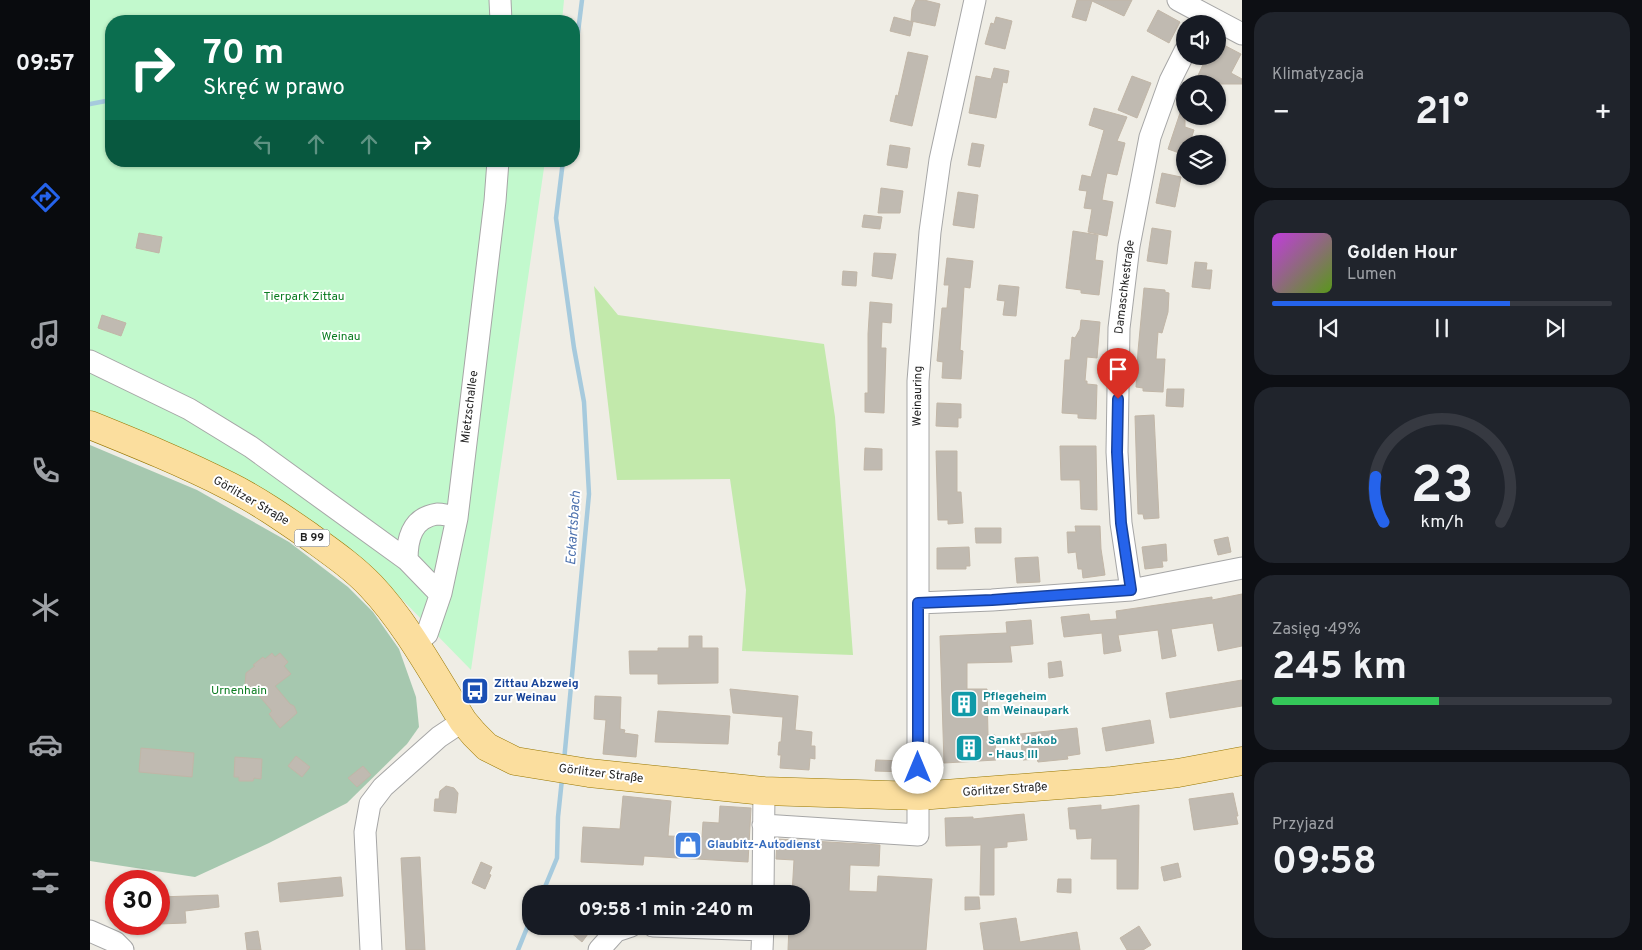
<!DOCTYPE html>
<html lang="pl">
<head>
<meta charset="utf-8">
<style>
	body { margin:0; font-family:Overpass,sans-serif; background:#20242c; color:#f1f3f6; height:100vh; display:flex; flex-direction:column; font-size:19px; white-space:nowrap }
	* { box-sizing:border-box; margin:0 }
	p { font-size:16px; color:#9ea1a6 }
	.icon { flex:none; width:28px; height:28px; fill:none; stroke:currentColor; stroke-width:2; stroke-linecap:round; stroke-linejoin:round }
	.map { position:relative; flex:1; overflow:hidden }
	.sheet { display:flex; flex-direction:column; gap:12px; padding:12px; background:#0d0f14; width:400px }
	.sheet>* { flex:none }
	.hud { position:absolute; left:15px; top:15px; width:475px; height:152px; border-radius:20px; box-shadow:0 1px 4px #0004; background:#0b6e4f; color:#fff; overflow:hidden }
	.tools { position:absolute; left:1086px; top:15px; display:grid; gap:10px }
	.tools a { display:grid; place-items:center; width:50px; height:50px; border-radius:50%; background:#171b24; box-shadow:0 1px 4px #0004; font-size:25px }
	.speed { position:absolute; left:15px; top:870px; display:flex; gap:10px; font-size:25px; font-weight:700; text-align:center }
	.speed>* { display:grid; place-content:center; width:65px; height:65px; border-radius:50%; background:#171b24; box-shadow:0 1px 4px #0004; line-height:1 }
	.speed .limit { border:8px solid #d22; background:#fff; color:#111 }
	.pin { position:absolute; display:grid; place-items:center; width:42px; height:42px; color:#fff; margin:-51px -21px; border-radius:50% 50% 50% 0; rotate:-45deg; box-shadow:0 0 5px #0007 }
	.pin .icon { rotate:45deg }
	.me { position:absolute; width:55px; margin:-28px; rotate:0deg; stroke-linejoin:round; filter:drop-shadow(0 0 4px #0008) }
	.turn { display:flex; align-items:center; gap:18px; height:105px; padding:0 15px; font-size:22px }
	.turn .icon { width:65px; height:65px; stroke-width:2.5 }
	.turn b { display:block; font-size:35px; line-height:42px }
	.lanes { display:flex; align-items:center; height:48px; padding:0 15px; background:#0003; justify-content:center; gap:25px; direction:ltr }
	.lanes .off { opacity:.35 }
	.big { font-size:38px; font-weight:700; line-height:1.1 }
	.sheet .widget { flex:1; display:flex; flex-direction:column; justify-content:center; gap:8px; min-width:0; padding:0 18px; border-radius:20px; background:#20242c }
	.sheet .dial { align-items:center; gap:0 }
	.dial svg { height:130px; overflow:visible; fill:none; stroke:#363941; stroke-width:7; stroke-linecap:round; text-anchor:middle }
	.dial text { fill:#f1f3f6; stroke:none }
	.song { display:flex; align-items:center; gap:15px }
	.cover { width:60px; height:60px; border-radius:8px; background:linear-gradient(135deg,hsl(290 70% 55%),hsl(90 70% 35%)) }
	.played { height:5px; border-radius:2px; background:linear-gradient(90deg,#2563eb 70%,#363941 70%) }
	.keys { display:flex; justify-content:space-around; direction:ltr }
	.heat { display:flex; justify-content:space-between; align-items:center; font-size:28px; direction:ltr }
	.charge { height:8px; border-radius:4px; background:linear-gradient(90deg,#34c759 49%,#363941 0) }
	.trip { position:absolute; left:432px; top:885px; width:288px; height:50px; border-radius:20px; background:#171b24; box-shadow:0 1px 4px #0004; font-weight:700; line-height:50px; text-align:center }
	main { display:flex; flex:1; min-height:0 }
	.dock { display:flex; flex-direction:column; width:90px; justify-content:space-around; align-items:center; background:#090b0e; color:#9ea1a6 }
	.dock .icon { width:35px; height:35px }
	.dock .on { color:#2563eb }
	.dock b { font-size:22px; color:#f1f3f6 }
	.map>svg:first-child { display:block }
	.grass { fill:#c2e9ab }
	.cemetery { fill:#a6c8af }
	.park { fill:#c2f9cd }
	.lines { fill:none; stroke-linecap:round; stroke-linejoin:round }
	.stream { stroke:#a6cadd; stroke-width:4.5 }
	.building { fill:#c0bab1; stroke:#c1b6a7 }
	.minor-casing { stroke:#a6a6a6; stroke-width:23 }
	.major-casing { stroke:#987701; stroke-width:29 }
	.minor { stroke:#fff; stroke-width:21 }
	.major { stroke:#fbde9e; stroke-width:28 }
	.route-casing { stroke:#184099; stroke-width:12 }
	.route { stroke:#2563eb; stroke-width:9 }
	.labels { text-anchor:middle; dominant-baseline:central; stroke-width:4; stroke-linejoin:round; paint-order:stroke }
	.shield { fill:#fff; stroke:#626262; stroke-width:1 }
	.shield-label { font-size:11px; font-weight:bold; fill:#1f1f1f }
	.street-label { font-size:12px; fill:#1f1f1f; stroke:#fff }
	.park-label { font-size:12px; fill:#0d7d23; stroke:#fff }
	.transit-label { font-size:12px; font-weight:bold; fill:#164399; stroke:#fff; text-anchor:start }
	.culture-label { font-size:12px; font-weight:bold; fill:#0d838f; stroke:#fff; text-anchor:start }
	.shop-label { font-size:12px; font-weight:bold; fill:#366cbe; stroke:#fff; text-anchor:start }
	.water-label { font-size:14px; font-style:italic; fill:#4c71ae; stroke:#fff }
</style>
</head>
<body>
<main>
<nav class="dock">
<b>09:57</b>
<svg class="icon on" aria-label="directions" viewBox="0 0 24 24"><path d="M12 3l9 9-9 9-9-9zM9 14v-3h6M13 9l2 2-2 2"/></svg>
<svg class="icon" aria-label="music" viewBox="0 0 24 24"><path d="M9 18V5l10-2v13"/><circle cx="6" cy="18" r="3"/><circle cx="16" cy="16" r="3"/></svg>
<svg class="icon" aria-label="phone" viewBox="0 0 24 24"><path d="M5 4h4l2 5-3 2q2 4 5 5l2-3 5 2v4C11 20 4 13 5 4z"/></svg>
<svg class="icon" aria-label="climate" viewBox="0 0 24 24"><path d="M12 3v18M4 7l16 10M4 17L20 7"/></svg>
<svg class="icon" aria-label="car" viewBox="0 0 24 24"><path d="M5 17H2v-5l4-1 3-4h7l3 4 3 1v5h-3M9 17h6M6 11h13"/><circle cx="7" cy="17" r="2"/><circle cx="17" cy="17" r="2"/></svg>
<svg class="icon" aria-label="filters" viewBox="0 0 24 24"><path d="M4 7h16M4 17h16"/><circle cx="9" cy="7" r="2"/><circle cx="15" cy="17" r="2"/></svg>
</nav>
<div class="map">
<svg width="1152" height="950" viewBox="0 0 1152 950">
	<rect width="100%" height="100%" fill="#efede5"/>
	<path class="grass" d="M 504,286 L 528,315 L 734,344 L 745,417 L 763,655 L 652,651 L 656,590 L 640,479 L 527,480 Z"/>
	<path class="cemetery" d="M 0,445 L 107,490 L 199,542 L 258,587 L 283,612 L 309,649 L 326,697 L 329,727 L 317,744 L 257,803 L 179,843 L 105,877 L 0,861 Z"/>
	<path class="park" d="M 0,0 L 474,0 L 472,21 L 21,21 L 21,161 L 455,161 L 381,670 L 299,586 L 142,476 L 0,410 Z"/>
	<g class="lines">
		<path class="stream" d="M 484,64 L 492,0
			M 0,104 L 21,100
			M 473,161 L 466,218 L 484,348 L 494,402 L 499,494 L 474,761
			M 452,894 L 467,858 L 468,817 L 472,779
			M 428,950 L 441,918"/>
	</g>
	<path class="building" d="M 826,0 L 834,0 L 850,4 L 845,26 L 821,21 L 822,9 Z
		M 987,0 L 1042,0 L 1034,16 L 1002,1 L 996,21 L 982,17 Z
		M 1068,10 L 1090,22 L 1079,43 L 1057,31 Z
		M 804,17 L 823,22 L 820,36 L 800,31 Z
		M 906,17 L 922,21 L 915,49 L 895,44 L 901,23 L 904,24 Z
		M 1128,42 L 1151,54 L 1141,73 L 1152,79 L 1152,84 L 1104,84 L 1117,56 L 1128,56 Z
		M 818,52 L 838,56 L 822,126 L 800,121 L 806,95 L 808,96 Z
		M 904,68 L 919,71 L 917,83 L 913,82 L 906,118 L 879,113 L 886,76 L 901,79 Z
		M 1042,76 L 1061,83 L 1047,118 L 1028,110 Z
		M 1093,104 L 1095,105 L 1095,127 L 1104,130 L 1100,142 L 1095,140 L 1095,155 L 1078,149 Z
		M 1004,108 L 1037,117 L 1027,141 L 1035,143 L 1027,175 L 1017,173 L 1014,188 L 1012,200 L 1023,202 L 1017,236 L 998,232 L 1002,209 L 994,208 L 997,191 L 989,190 L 992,175 L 1001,177 L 1014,130 L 999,125 Z
		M 882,143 L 894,145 L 890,167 L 878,165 Z
		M 800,145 L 820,148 L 817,168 L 797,165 Z
		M 1072,173 L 1091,177 L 1085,207 L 1066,203 Z
		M 791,188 L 813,191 L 810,213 L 788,213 Z
		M 868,192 L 888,195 L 884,228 L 863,225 Z
		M 774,215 L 792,217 L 790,229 L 772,227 Z
		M 1062,228 L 1081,231 L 1077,264 L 1057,261 Z
		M 983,231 L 1008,235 L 1005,260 L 1013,261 L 1009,295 L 991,293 L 991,290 L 976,288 Z
		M 49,233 L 72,237 L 69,253 L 46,248 Z
		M 784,253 L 806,254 L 802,279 L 782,276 Z
		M 857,258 L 883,261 L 880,288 L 874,287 L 870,350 L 873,351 L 871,379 L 852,378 L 853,362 L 847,361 L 852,308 L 857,308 L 859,285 L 854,285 Z
		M 1105,262 L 1117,263 L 1116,270 L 1122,270 L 1120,289 L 1102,287 Z
		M 753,271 L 767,272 L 766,286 L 752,285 Z
		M 909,285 L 929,287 L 926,316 L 913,315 L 915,301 L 907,300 Z
		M 1054,288 L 1075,290 L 1075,292 L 1079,293 L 1078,312 L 1072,333 L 1068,332 L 1066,359 L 1075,359 L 1073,392 L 1053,391 L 1053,388 L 1046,387 L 1048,351 Z
		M 780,302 L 802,304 L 801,323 L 792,322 L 791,348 L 796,348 L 794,413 L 775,412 L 775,393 L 778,393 L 778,334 Z
		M 12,315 L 36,323 L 31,336 L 8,328 Z
		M 991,320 L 1010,322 L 1007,358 L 997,357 L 995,381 L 997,381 L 997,384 L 1007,385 L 1006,419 L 988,418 L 988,414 L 972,413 L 975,360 L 980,360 L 982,337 L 985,338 L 990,329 Z
		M 1077,389 L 1094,389 L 1093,407 L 1076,406 Z
		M 847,403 L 871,404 L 871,418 L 868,418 L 868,427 L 846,426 Z
		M 1064,415 L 1069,518 L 1054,519 L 1053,514 L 1048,514 L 1045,416 Z
		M 970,446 L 1006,446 L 1007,510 L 991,509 L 990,480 L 971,480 Z
		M 775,448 L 792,449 L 792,470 L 774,470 Z
		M 846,451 L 867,451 L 867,492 L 871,492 L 873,523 L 858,524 L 858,520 L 848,520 Z
		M 985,526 L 1010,526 L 1011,549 L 1015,575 L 993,578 L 992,569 L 988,569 L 986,552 L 978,553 L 977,532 L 986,532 Z
		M 885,528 L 911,528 L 911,543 L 886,543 Z
		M 1138,537 L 1141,552 L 1128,555 L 1124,540 Z
		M 1076,544 L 1077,561 L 1072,561 L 1073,567 L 1055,569 L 1052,547 Z
		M 879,547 L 880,566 L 876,566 L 876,569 L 847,569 L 847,548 Z
		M 948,557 L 950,582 L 927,583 L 925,558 Z
		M 1152,594 L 1152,646 L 1128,651 L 1123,623 L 1081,629 L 1086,656 L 1072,659 L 1068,630 L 1028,635 L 1031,651 L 1014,654 L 1012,633 L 974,637 L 971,617 L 999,614 L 1000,621 L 1027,619 L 1026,611 L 1122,597 L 1122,600 Z
		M 941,620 L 943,644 L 920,646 L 922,662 L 877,663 L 877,689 L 897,689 L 898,735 L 905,735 L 906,760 L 854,763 L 850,636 L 917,633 L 916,622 Z
		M 599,636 L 612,636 L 612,648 L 628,648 L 628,683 L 568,684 L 568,674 L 540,674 L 539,651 L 568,651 L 568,648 L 599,648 Z
		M 182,653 L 185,657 L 190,653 L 198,662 L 194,666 L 201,674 L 185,686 L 200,704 L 204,706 L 207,713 L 190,728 L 179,714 L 182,711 L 165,691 L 159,691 L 155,686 L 156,673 L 165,666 L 163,665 L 173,657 L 175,659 Z
		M 971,661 L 973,676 L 959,678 L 958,663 Z
		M 1152,680 L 1152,706 L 1080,718 L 1076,693 Z
		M 640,689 L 708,696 L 705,730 L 722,732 L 721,746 L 725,746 L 725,759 L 720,758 L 719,770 L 690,768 L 691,755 L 688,755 L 689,742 L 691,742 L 693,717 L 643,713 Z
		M 505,696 L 531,697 L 530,729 L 535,730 L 534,733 L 548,735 L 546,757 L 513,754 L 516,720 L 504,719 Z
		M 568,711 L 640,716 L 638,744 L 565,742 Z
		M 1060,720 L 1064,743 L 1016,751 L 1012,728 Z
		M 987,728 L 990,754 L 977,756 L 978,759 L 948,762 L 947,759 L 933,760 L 930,734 Z
		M 51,748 L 104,753 L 102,777 L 49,772 Z
		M 206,756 L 220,767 L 212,777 L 198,766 Z
		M 145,757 L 172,759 L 171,779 L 164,778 L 163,781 L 149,781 L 149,777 L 144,777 Z
		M 786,760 L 816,761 L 816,772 L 785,771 Z
		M 273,766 L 281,775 L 267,787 L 258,778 Z
		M 356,786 L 364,788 L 368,793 L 366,813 L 344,811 L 345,799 L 349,799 L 350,791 Z
		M 1143,793 L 1148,816 L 1146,816 L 1148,824 L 1104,830 L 1099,799 Z
		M 533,796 L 581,801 L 578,836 L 612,837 L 613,822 L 629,823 L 630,806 L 661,808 L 658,862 L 554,856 L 553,865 L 491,862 L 493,827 L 530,829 Z
		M 1011,805 L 1011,810 L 1049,805 L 1048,889 L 1027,889 L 1027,859 L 1001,859 L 1002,838 L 987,839 L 986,829 L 980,829 L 978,808 Z
		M 934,814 L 937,840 L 917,842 L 917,847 L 904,848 L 904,895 L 890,895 L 891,845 L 856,846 L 855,818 L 883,817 L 883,819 Z
		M 687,839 L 790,845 L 789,866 L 760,865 L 759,891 L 787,892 L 788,876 L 842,879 L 836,950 L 698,950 L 699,926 L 711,926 L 711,894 L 702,894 L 704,860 L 686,859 Z
		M 330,857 L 335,950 L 316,950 L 311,858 Z
		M 391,862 L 402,867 L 399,874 L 401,875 L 395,889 L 382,883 Z
		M 1088,863 L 1091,877 L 1074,881 L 1071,867 Z
		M 251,877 L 253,896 L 190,902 L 188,883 Z
		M 968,879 L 981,879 L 981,893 L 967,892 Z
		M 128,895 L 129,907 L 95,911 L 96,923 L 69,924 L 69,897 Z
		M 875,897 L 889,897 L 890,909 L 875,910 Z
		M 926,918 L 930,942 L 987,932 L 990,950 L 894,950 L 890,923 Z
		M 473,926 L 504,926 L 492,942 Z
		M 1049,926 L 1061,945 L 1053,950 L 1037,950 L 1030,938 Z
		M 168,931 L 171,950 L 157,950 L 155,933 Z"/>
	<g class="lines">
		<g class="minor-casing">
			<path id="minor" d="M 410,0 L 411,21
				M 1088,0 L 1152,34
				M 0,361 L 99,409 L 161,447 L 317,560 L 347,591 L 351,593
				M 317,560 C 317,538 322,518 347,514 C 353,514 361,516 367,518
				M 1041,590 L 1031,523 L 1027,452 L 1029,328 L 1039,246 L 1060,137 L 1080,81 L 1095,51
				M 828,603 L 902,600 L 1041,590 L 1152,568
				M 324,644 L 337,634 L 351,593 L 367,518 L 405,201 L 408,161
				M 673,825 L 828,835 L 828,381 L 840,232 L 850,160 L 885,0
				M 673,894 L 674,791
				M 563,926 L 673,930
				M 0,931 L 25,942 L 33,950
				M 281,950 L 275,832 L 280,804 L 293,787 L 349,737 L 373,721
				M 509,950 L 526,931 L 541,926
				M 672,950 L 673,926"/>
		</g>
		<g class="major-casing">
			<path id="major" d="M 0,425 C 47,444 94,463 139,486 C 167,500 193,518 219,536 C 241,552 263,567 281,586 C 317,624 345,677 373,721 L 384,734 L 397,747 L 425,761 L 499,773 L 674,791 L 829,796 L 1022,781 L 1088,773 L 1152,761"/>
		</g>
		<use href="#minor" class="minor"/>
		<use href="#major" class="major"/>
	</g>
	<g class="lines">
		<g class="route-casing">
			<path id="route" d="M 828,768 L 828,603 L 902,600 L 1041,590 L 1031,523 L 1027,452 L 1028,399"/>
		</g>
		<use href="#route" class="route"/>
	</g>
	<defs>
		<g id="bus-square" transform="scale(1.4375)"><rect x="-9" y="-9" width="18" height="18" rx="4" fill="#1a4fb4" stroke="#fff"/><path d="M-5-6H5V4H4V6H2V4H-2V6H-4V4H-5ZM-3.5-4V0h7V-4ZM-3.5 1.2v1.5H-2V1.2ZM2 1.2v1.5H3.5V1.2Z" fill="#fff"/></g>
		<g id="building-square" transform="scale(1.4375)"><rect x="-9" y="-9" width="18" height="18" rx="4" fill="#0f9aa8" stroke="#fff"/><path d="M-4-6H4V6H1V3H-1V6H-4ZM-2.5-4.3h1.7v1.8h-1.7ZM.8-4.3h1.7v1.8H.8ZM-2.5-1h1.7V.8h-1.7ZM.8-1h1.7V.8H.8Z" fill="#fff"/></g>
		<g id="shop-square" transform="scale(1.4375)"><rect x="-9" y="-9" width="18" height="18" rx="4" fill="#3f7fe0" stroke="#fff"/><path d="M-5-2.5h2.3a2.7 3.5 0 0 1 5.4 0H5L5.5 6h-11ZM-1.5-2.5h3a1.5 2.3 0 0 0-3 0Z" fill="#fff"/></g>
	</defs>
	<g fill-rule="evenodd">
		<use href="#bus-square" x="385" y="691"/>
		<use href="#building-square" x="874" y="704"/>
		<use href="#building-square" x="879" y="748"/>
		<use href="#shop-square" x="598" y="845"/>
	</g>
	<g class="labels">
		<rect class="shield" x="204.5" y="529.5" width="35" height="17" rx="4"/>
		<g class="shield-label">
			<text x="222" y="538">B 99</text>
		</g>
		<g class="street-label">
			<text transform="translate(1035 287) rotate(-83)">Damaschkestraße</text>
			<text transform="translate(828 396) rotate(-89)">Weinauring</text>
			<text transform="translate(380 407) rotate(-83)">Mietzschallee</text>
			<text transform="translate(161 501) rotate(30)">Görlitzer Straße</text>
			<text transform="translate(511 774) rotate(7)">Görlitzer Straße</text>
			<text transform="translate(915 790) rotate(-4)">Görlitzer Straße</text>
		</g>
		<g class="park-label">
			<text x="214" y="297">Tierpark Zittau</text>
			<text x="251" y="337">Weinau</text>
			<text x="149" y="691">Urnenhain</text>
		</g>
		<g class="transit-label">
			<text x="404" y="684">Zittau Abzweig<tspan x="404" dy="14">zur Weinau</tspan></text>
		</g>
		<g class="culture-label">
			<text x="893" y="697">Pflegeheim<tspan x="893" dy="14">am Weinaupark</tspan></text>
			<text x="898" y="741">Sankt Jakob<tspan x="898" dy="14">- Haus III</tspan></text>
		</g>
		<g class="shop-label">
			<text x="617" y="845">Glaubitz-Autodienst</text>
		</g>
		<g class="water-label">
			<text transform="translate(484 528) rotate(-86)">Eckartsbach</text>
		</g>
	</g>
</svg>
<div class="tools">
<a><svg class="icon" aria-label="sound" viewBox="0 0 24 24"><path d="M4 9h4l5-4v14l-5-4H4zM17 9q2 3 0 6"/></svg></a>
<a><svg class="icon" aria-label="search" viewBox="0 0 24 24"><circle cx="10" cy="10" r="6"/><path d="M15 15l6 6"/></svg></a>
<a><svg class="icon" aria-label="layers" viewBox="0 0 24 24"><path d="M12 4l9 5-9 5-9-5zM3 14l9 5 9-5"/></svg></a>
</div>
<div class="speed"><div class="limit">30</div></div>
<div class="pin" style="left:1028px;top:399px;background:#d93025"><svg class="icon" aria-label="arrive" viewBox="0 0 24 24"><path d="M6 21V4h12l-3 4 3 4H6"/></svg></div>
<svg class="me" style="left:828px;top:768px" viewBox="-20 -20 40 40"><circle r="19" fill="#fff"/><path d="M0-13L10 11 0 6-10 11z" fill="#2563eb"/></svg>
<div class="trip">09:58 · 1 min · 240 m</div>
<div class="hud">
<div class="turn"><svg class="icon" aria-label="right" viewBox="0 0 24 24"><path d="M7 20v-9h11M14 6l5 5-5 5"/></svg><div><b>70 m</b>Skręć w prawo</div></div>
<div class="lanes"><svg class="icon off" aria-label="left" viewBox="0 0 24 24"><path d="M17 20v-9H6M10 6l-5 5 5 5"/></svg><svg class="icon off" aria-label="ahead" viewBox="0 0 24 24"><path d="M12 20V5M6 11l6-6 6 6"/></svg><svg class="icon off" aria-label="ahead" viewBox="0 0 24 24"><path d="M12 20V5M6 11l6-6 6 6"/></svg><svg class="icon" aria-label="right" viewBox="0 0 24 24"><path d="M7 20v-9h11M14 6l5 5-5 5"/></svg></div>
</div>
</div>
<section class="sheet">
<div class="widget"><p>Klimatyzacja</p>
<div class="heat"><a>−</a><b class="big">21°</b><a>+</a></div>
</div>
<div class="widget">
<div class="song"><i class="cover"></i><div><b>Golden Hour</b><p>Lumen</p></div></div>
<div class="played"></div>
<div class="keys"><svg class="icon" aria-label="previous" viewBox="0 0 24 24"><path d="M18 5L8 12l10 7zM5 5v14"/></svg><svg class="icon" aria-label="pause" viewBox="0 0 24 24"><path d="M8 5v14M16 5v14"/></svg><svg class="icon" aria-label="next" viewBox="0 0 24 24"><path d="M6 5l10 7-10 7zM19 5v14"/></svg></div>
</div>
<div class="widget dial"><svg viewBox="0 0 100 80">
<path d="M14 69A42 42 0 1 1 86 69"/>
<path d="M14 69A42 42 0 0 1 9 41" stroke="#2563eb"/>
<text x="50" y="56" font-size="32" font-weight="700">23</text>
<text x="50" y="72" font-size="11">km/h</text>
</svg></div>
<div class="widget"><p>Zasięg · 49%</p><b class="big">245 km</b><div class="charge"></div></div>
<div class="widget"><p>Przyjazd</p><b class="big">09:58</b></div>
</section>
</main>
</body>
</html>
